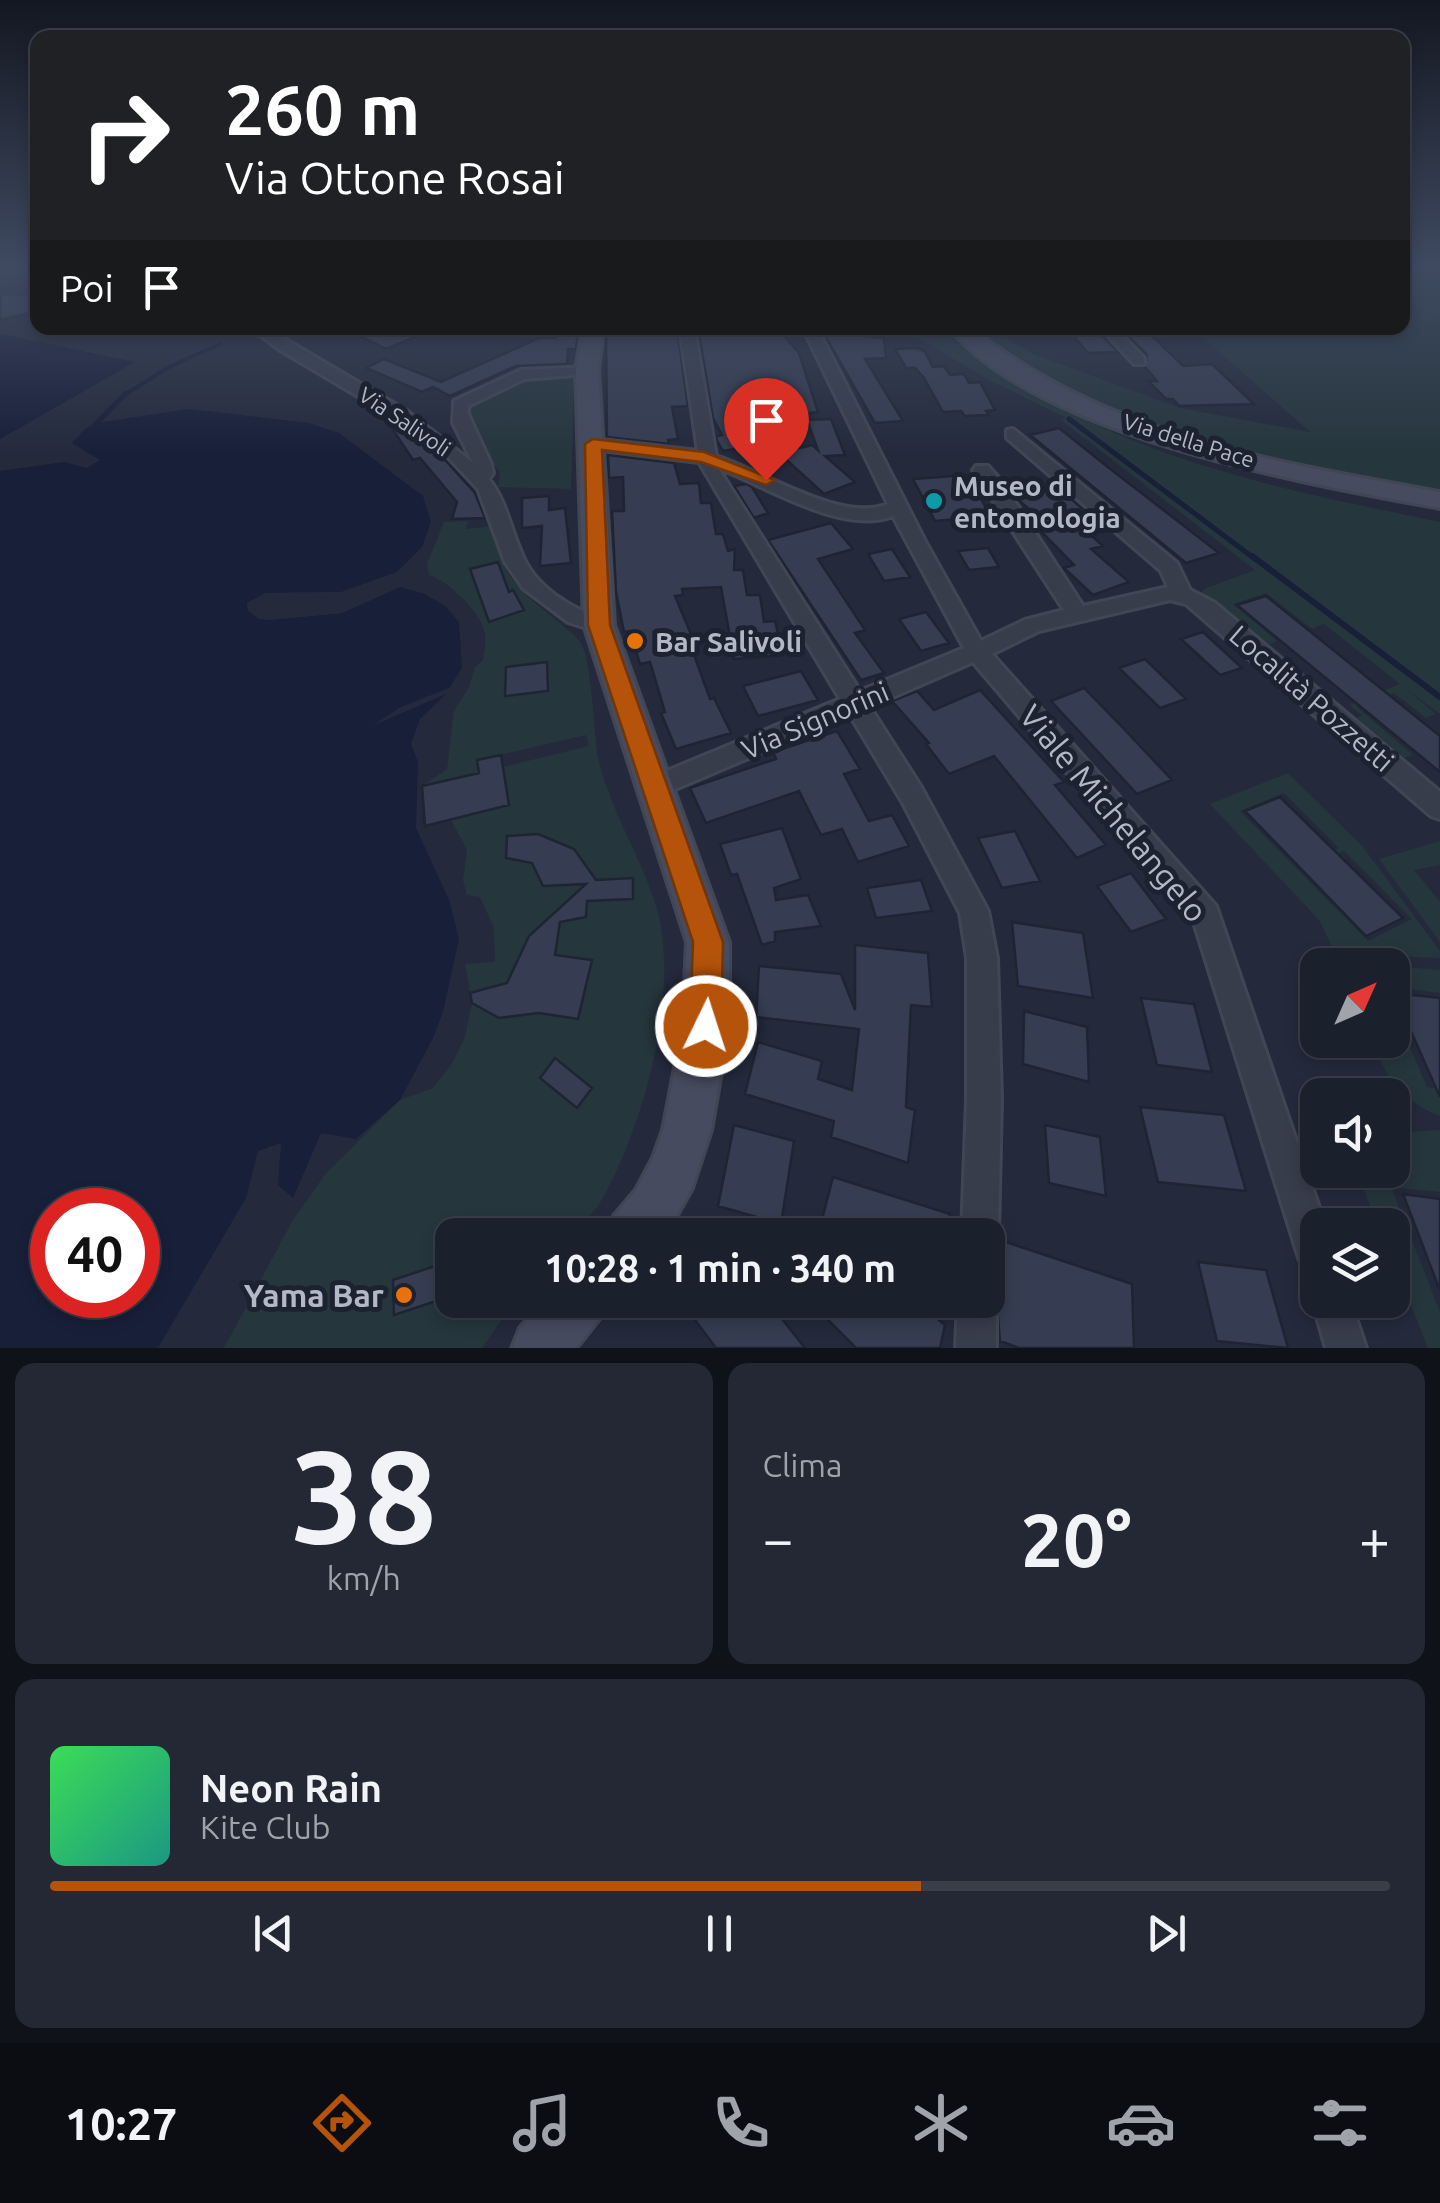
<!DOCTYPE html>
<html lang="it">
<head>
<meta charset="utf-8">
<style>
	body { margin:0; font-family:Ubuntu,sans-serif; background:#242835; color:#f1f3f6; height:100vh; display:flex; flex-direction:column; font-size:38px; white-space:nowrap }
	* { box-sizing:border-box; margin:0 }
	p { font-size:32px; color:#a0a3aa }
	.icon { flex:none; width:55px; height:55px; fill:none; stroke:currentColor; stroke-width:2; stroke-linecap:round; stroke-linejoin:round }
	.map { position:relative; height:1348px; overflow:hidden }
	.details { display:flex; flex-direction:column; gap:15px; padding:15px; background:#0f1219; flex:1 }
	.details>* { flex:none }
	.banner { position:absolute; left:30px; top:30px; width:1380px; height:305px; border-radius:20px; box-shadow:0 5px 15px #0003,0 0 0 2px #393e49; background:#202124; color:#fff; overflow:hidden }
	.needle { width:65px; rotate:45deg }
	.buttons { position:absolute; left:1300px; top:948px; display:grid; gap:20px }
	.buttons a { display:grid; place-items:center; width:110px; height:110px; border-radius:20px; background:#1b202d; box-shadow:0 5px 15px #0003,0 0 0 2px #393e49; font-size:50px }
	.speed { position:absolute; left:30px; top:1188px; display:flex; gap:20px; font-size:50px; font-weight:700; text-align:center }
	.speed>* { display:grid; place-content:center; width:130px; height:130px; border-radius:50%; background:#1b202d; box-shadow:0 5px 15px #0003,0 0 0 2px #393e49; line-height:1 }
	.speed .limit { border:15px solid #d22; background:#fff; color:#111 }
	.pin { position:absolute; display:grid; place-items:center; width:85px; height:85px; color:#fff; margin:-102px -42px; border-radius:50% 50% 50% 0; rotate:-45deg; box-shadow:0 0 10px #0007 }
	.pin .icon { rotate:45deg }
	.me { position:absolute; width:110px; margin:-55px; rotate:4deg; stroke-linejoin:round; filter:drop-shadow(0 0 8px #0008) }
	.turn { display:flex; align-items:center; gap:35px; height:210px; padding:0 30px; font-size:45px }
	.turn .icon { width:130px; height:130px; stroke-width:2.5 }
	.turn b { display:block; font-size:70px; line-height:85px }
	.then { display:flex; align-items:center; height:95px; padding:0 30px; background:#0003; gap:20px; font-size:38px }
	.big { font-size:75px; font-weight:600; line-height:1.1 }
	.details .tile { flex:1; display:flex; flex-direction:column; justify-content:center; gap:15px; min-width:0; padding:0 35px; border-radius:20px; background:#242835 }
	.details .dial { align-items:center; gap:0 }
	.dial b { font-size:130px; line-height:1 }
	.song { display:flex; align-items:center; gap:30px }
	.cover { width:120px; height:120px; border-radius:15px; background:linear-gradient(135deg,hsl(130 70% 55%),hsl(170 70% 35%)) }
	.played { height:10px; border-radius:5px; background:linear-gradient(90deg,#b45309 65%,#393e49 65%) }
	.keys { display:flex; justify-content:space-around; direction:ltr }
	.heat { display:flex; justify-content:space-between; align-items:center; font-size:55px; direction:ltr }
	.details .tiles { flex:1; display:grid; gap:15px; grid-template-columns:1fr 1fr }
	.tile:last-child { grid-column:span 2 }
	.trip { position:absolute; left:435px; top:1218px; width:570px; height:100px; border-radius:20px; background:#1b202d; box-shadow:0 5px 15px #0003,0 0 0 2px #393e49; font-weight:600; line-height:100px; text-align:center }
	.tabs { display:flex; height:160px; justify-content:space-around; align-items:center; background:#0b0d12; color:#a0a3aa }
	.tabs .icon { width:70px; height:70px }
	.tabs .active { color:#b45309 }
	.tabs b { font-size:45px; color:#f1f3f6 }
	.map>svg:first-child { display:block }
	.green { fill:#26363d; fill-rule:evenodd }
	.water { fill:#181f39; fill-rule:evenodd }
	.pier { fill:#242a3c }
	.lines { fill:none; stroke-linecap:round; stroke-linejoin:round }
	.stream-far2 { stroke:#181f39; stroke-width:4 }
	.stream-far1 { stroke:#181f39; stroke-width:5 }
	.stream { stroke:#181f39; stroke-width:6 }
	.building { fill:#363d52; stroke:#1f2433; stroke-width:2.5 }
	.street-casing { stroke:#414655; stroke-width:6 }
	.secondary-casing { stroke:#414655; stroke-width:6 }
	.street { fill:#383d4c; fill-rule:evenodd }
	.secondary { fill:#464b5f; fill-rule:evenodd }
	.route { fill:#b45309; stroke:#753606; stroke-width:2.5 }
	.culture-dot { fill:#0f9aa8; stroke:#1d2231; stroke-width:4 }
	.food-dot { fill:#e8710a; stroke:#1d2231; stroke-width:4 }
	.labels { text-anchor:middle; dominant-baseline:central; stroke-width:10; stroke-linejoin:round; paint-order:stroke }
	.far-street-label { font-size:22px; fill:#b3b8c7; stroke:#1d2231 }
	.poi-label { font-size:28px; font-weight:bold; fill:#b3b8c7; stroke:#1d2231; text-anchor:start }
	.street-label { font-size:28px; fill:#b3b8c7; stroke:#1d2231 }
	.near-street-label { font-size:32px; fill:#b3b8c7; stroke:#1d2231 }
	.near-poi-label { font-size:32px; font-weight:bold; fill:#b3b8c7; stroke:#1d2231; text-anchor:end }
</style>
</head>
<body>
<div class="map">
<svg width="1440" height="1348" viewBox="0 0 1440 1348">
	<rect width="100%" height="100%" fill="#242a3c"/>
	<path class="green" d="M 1403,266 L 1440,266 L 1440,491 C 1324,472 1053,417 978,328 L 989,328 L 1033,354 L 1180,408 L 1310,432 L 1199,334 L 1221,333 L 1216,328 L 1402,328 Z
		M 887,328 L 949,328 C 966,347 987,360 1008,375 C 1136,462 1291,491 1440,522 L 1440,714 L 1406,689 L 1436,714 L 1426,718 L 1394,693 L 1357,707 L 1413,755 L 1405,758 L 1357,718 L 1362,715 L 1349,705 L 1400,684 L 1324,624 L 1312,629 L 1266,593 L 1233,604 L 1277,641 L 1269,644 C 1246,625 1223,612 1201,594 L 1204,589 L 1255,570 L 1061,420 L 1066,418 L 987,379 L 915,336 Z
		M 574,376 L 571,489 L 498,487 L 500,472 L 470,436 L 463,408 L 527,378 Z
		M 468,521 L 466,529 L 493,526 C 500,574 516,587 552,617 C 561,625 574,633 580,642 C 593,661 593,734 599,762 C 612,814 642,858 657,909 C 680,994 644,1126 601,1201 C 594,1213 581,1224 571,1235 L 452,1235 L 452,1300 L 515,1300 L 482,1348 L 224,1348 L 293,1220 L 326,1173 L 400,1100 L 433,1088 L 452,1064 L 465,1037 L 472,1003 L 465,964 L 495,962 L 494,928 L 480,897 L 467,895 L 463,880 L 467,850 L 451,820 L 509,805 L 503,767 L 589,746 L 586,735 L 478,760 L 479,773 L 422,786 L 447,769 L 454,711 L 469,687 L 475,667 L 483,660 C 484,653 486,643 485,635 C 483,614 448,580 429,575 L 427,564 L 444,522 Z
		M 1288,773 L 1363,847 L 1440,951 L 1440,958 L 1335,954 L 1320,921 L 1210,804 ZM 1284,793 L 1339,848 L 1319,858 L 1322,861 L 1344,851 L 1412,919 L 1368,941 L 1240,811 Z
		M 1440,841 L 1440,865 L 1414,870 L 1440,902 L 1440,942 L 1379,859 Z
		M 1393,966 L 1440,970 L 1440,993 L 1393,987 Z
		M 1393,1008 L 1427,1087 L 1440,1089 L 1440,1116 C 1402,1101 1386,1076 1370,1040 L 1392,1040 Z
		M 1440,1130 L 1440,1192 L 1391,1187 L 1440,1312 L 1440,1348 L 1428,1348 L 1393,1260 L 1392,1225 L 1378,1225 L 1360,1181 L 1391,1184 L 1387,1170 L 1392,1170 L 1393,1133 Z"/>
	<path class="water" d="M 0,334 L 135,362 L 0,439 Z
		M 189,409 L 309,423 L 339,433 L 423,496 L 431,522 L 422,547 L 397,572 L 341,592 L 265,593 L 247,603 L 248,610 L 269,620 L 342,613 L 400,587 L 425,594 L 445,606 L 459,622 L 462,668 L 449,688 L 401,707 L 372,726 L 446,694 L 420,719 L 411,744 L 418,762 L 416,828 L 449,900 L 459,939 L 443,1012 L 433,1038 L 400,1100 L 356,1139 L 321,1133 L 293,1198 L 278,1185 L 281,1143 L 258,1151 L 246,1198 L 158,1348 L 0,1348 L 0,471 L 64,462 L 87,468 L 100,460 L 72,443 L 86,428 L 103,422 ZM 52,1210 L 138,1210 L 138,1295 L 52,1295 Z"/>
	<path class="pier" d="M 397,572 L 399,576 L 343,597 L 267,598 L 253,606 L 261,615 L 268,615 L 341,608 L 401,582 L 400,587 L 342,613 L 269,620 L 259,619 L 248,611 L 247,603 L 265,593 L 341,592 Z"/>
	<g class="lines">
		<path class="stream-far2" d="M 123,396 L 169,367 L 220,344"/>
		<path class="stream-far1" d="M 1069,419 L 1255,559
			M 95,425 L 126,393"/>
		<path class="stream" d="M 1252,556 L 1440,697"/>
	</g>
	<path class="building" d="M 0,294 L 38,294 L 38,311 L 0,320 Z
		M 375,328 L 438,328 L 386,349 L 359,336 Z
		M 560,328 L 570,328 L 570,334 L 578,334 L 576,349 L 568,349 L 567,364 L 516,366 L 450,396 L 433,387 L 422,392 L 366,368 L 384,359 L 441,382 L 539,338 L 556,338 Z
		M 677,328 L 688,406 L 672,407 L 678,439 L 668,440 L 669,444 L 607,437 L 606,330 Z
		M 698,328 L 780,331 L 799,353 L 818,412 L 759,419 L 774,442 L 770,445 L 738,416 L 734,419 L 753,446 L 723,451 L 717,441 L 716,436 L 722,435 L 713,418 Z
		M 1120,328 L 1144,328 L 1183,366 L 1212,364 L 1254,404 L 1179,406 L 1173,399 L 1166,399 L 1148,381 L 1157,381 L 1145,367 L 1147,355 Z
		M 1098,330 L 1098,331 L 1118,352 L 1088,353 L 1069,331 Z
		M 823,332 L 884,338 L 886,358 L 865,359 L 903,421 L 875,423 Z
		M 917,348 L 925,352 L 933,367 L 944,366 L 950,375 L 964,374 L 969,383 L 980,382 L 995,410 L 986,411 L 989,415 L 965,416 L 961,411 L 943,412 L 924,378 L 915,368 L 906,368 L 895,349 Z
		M 384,416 L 446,461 L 475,493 L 485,518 L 452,519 L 457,502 L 420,458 L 413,460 Z
		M 831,419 L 845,455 L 825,456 L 855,482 L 824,494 L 779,453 L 812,445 L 818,450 L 807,420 Z
		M 1059,428 L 1109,468 L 1219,553 L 1186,563 L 1030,435 Z
		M 608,455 L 674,463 L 680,484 L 699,483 L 701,503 L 711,503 L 716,534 L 723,534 L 728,551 L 735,549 L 734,570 L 743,570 L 747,595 L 760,595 L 764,622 L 775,621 L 783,655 L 734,659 L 721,587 L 682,589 L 683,595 L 675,596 L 698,651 L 693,652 L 710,699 L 714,698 L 731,733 L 676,749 L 661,713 L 665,712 L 650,662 L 640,664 L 630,631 L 624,632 L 616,592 L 612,511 L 624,511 L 623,477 L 609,478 Z
		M 967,475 L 991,516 L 935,521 L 913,479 Z
		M 746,484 L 752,487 L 768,513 L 754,518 L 734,486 Z
		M 1057,487 L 1082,508 L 1066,513 L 1103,546 L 1091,549 L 1129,582 L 1093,595 L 1064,568 L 1074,565 L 1035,525 L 1045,522 L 1017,499 Z
		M 549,496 L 549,510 L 565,508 L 571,563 L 540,566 L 542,526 L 522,528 L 522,498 Z
		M 831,523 L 853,549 L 818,559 L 865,630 L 855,633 L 884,673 L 861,680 L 768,540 Z
		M 988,548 L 999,567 L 969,570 L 958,551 Z
		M 892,549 L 910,577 L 884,581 L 868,554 Z
		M 498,562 L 509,592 L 513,590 L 524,610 L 489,622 L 470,569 Z
		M 1266,596 L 1440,736 L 1440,772 L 1237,605 Z
		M 926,612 L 949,643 L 921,651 L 899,619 Z
		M 1203,632 L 1242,668 L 1220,675 L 1181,639 Z
		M 1145,659 L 1186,699 L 1160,708 L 1119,668 Z
		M 547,662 L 548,691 L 505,696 L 506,667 Z
		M 801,671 L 818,700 L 758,716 L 743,686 Z
		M 1084,688 L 1124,729 L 1172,780 L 1137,794 L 1051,701 Z
		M 980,690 L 1064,782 L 1055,785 L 1106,845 L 1077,858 L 994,756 L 949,774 L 926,744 L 929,743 L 892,701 L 917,691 L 934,710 Z
		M 837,731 L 860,769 L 844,774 L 869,821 L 892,815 L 909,846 L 858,862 L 842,829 L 821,835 L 799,791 L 706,823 L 690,788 L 776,759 L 773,752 Z
		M 501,755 L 509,805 L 425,826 L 422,786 L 479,773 L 477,760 Z
		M 1280,797 L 1341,857 L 1403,918 L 1366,936 L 1245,811 Z
		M 782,828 L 801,879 L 774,888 L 776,900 L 808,895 L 821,926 L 775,932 L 775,941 L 762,945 L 737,874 L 731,875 L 720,844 Z
		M 1015,831 L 1040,881 L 1002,888 L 978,838 Z
		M 538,834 L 574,849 L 596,880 L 633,878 L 633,899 L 587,901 L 586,917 L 560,922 L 555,955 L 592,960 L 578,1019 L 539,1013 L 499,1018 L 472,1003 L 470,993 L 507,983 L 529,936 L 586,884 L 543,886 L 532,863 L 506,858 L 507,836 Z
		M 1131,873 L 1166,919 L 1131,932 L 1097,886 Z
		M 921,880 L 932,911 L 876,918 L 867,888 Z
		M 1012,922 L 1083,933 L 1093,998 L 1018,986 Z
		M 855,945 L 928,953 L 932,1007 L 911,1005 L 906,1107 L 915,1110 L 908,1163 L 831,1137 L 834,1121 L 745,1094 L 758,1042 L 822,1061 L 818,1079 L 852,1090 L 859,1029 L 756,1017 L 759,966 L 841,974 L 855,1010 Z
		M 1394,993 L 1440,998 L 1440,1097 Z
		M 1141,998 L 1194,1004 L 1212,1072 L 1157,1065 Z
		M 1024,1011 L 1087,1027 L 1089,1082 L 1023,1064 Z
		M 555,1058 L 592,1088 L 577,1108 L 540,1078 Z
		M 1140,1107 L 1224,1115 L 1246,1191 L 1158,1182 Z
		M 734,1125 L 794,1141 L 781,1224 L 718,1206 Z
		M 1045,1125 L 1100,1137 L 1106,1196 L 1049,1183 Z
		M 833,1177 L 950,1214 L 948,1235 L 818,1235 Z
		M 1403,1194 L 1440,1199 L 1440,1287 L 1439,1288 Z
		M 1000,1240 L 1132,1284 L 1134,1348 L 1019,1348 L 1000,1341 L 996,1292 Z
		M 1198,1262 L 1266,1270 L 1288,1348 L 1217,1341 Z
		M 438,1265 L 439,1300 L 394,1315 L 393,1280 Z
		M 680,1300 L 767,1300 L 805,1348 L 716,1348 Z
		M 808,1300 L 915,1300 L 945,1325 L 940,1348 L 856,1348 Z"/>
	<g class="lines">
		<g class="street-casing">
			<path id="street" d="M 251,328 L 266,328 L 407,411 L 473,463 L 453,423 L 454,401 L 521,370 L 592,367 L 594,370 L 587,374 L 524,379 L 468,406 L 468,414 L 491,464 L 493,473 L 489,479 C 506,501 510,527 521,552 C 534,587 572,610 607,620 L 610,625 L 607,630 L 599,632 L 568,622 L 523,588 L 505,562 L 478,489 L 449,458 L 395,418 L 280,350 Z
				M 680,328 L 694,328 L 716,456 C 761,470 842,524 888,504 L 803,328 L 817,328 L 926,543 L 981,641 L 1025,620 L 1064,610 L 973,470 L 976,466 L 988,466 L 1002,482 L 1083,606 L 1168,587 L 1161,571 L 1007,438 L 1007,430 L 1013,429 L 1177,563 L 1190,590 L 1215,603 L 1440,792 L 1440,819 L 1431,816 L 1186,604 L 1170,600 L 1039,631 L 992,654 L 1216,906 L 1325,1225 L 1318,1225 L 1318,1276 L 1305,1271 L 1299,1258 L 1194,922 L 973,662 L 870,707 L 921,787 L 988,911 L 997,958 L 1001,1099 L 998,1235 L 993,1248 L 988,1250 L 988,1235 L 962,1235 L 967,1099 L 967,958 L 960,913 L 903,803 L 850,715 L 661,795 L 652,799 L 643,795 L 639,788 L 643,781 L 840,699 L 699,462 L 593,449 L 585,444 L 593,439 L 698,451 ZM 718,468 C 765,485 842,536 893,516 L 964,648 L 860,691 Z
				M 1101,328 L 1115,328 L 1144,358 L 1144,364 L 1134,364 Z
				M 988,1285 L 996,1300 L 996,1348 L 956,1348 L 958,1300 L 988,1300 Z
				M 1318,1287 L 1318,1300 L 1350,1300 L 1366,1348 L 1326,1348 L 1312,1300 Z"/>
		</g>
		<g class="secondary-casing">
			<path id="secondary" d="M 583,328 L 603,328 L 598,370 L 614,625 L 729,942 L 729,1026 L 711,1130 L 692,1188 L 666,1235 L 607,1235 L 614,1216 L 636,1190 L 653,1158 L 663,1130 L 683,1026 L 687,942 L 584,625 L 576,370 Z
				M 950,328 L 972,328 C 1102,435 1278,463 1440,492 L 1440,508 C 1305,483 1040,437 950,328 Z
				M 544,1300 L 608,1300 L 599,1319 L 576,1348 L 512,1348 L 520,1328 Z"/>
		</g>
		<use href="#street" class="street"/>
		<use href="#secondary" class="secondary"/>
	</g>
	<linearGradient id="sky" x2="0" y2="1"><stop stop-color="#141721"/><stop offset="0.59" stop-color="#3f4a61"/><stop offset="1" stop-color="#3f4a61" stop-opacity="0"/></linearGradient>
	<rect width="1440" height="454" fill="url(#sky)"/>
	<path class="route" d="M 593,439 L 704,452 L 775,480 L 766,485 L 701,462 L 602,450 L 610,625 L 723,942 L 721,1026 L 717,1037 L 706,1042 L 694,1037 L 690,1026 L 693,942 L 588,625 L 585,444 Z"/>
	<circle class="culture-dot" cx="934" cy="501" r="10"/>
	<g class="food-dot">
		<circle cx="635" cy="641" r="10"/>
		<circle cx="404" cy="1295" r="10"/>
	</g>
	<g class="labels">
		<g class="far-street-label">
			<text transform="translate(405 421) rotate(34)">Via Salivoli</text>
			<text transform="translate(1189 440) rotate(17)">Via della Pace</text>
		</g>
		<g class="poi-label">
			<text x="954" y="485">Museo di<tspan x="954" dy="32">entomologia</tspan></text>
			<text x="655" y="641">Bar Salivoli</text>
		</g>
		<g class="street-label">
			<text transform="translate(1312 698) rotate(41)">Località Pozzetti</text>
			<text transform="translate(815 720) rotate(-23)">Via Signorini</text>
		</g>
		<g class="near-street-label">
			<text transform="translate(1114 813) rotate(50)">Viale Michelangelo</text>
		</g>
		<g class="near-poi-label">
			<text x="384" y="1295">Yama Bar</text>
		</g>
	</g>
</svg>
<div class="buttons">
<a><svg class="needle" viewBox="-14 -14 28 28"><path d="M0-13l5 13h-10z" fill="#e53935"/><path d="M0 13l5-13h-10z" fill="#a0a3aa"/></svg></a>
<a><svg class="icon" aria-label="sound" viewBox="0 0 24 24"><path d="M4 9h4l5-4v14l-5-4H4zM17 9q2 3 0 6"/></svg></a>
<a><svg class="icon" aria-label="layers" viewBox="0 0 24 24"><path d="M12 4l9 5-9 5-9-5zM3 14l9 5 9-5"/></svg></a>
</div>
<div class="speed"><div class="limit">40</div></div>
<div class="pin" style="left:766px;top:480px;background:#d93025"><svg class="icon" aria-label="arrive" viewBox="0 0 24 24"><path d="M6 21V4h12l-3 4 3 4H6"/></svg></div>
<svg class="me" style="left:706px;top:1026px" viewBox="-20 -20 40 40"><circle r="17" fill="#b45309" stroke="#fff" stroke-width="3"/><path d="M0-11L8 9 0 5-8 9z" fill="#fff"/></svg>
<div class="trip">10:28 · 1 min · 340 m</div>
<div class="banner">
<div class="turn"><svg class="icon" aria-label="right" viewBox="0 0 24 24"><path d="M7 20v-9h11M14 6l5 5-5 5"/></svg><div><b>260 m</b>Via Ottone Rosai</div></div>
<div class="then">Poi<svg class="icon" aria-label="arrive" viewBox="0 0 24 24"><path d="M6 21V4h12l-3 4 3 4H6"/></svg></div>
</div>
</div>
<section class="details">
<div class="tiles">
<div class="tile dial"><b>38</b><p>km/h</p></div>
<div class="tile"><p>Clima</p>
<div class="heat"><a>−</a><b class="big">20°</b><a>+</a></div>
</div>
<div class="tile">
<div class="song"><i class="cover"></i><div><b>Neon Rain</b><p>Kite Club</p></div></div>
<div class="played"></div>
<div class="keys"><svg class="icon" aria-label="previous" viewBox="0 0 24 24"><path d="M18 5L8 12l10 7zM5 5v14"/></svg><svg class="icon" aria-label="pause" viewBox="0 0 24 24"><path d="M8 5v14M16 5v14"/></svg><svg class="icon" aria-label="next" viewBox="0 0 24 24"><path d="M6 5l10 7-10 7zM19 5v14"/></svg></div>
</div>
</div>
</section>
<nav class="tabs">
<b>10:27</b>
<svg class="icon active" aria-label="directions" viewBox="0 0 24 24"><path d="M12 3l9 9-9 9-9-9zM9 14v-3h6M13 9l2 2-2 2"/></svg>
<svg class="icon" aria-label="music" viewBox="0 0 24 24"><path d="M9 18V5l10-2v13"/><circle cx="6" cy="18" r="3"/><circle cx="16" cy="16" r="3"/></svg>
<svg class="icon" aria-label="phone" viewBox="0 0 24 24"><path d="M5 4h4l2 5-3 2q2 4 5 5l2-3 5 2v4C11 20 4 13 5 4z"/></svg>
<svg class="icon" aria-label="climate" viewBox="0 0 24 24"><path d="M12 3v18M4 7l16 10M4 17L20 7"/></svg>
<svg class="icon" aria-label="car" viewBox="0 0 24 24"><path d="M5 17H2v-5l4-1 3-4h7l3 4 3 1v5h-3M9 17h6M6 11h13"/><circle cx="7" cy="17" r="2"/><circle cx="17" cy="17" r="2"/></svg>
<svg class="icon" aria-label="filters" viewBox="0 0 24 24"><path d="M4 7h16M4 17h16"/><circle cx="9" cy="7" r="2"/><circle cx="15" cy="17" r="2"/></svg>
</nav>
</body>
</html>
